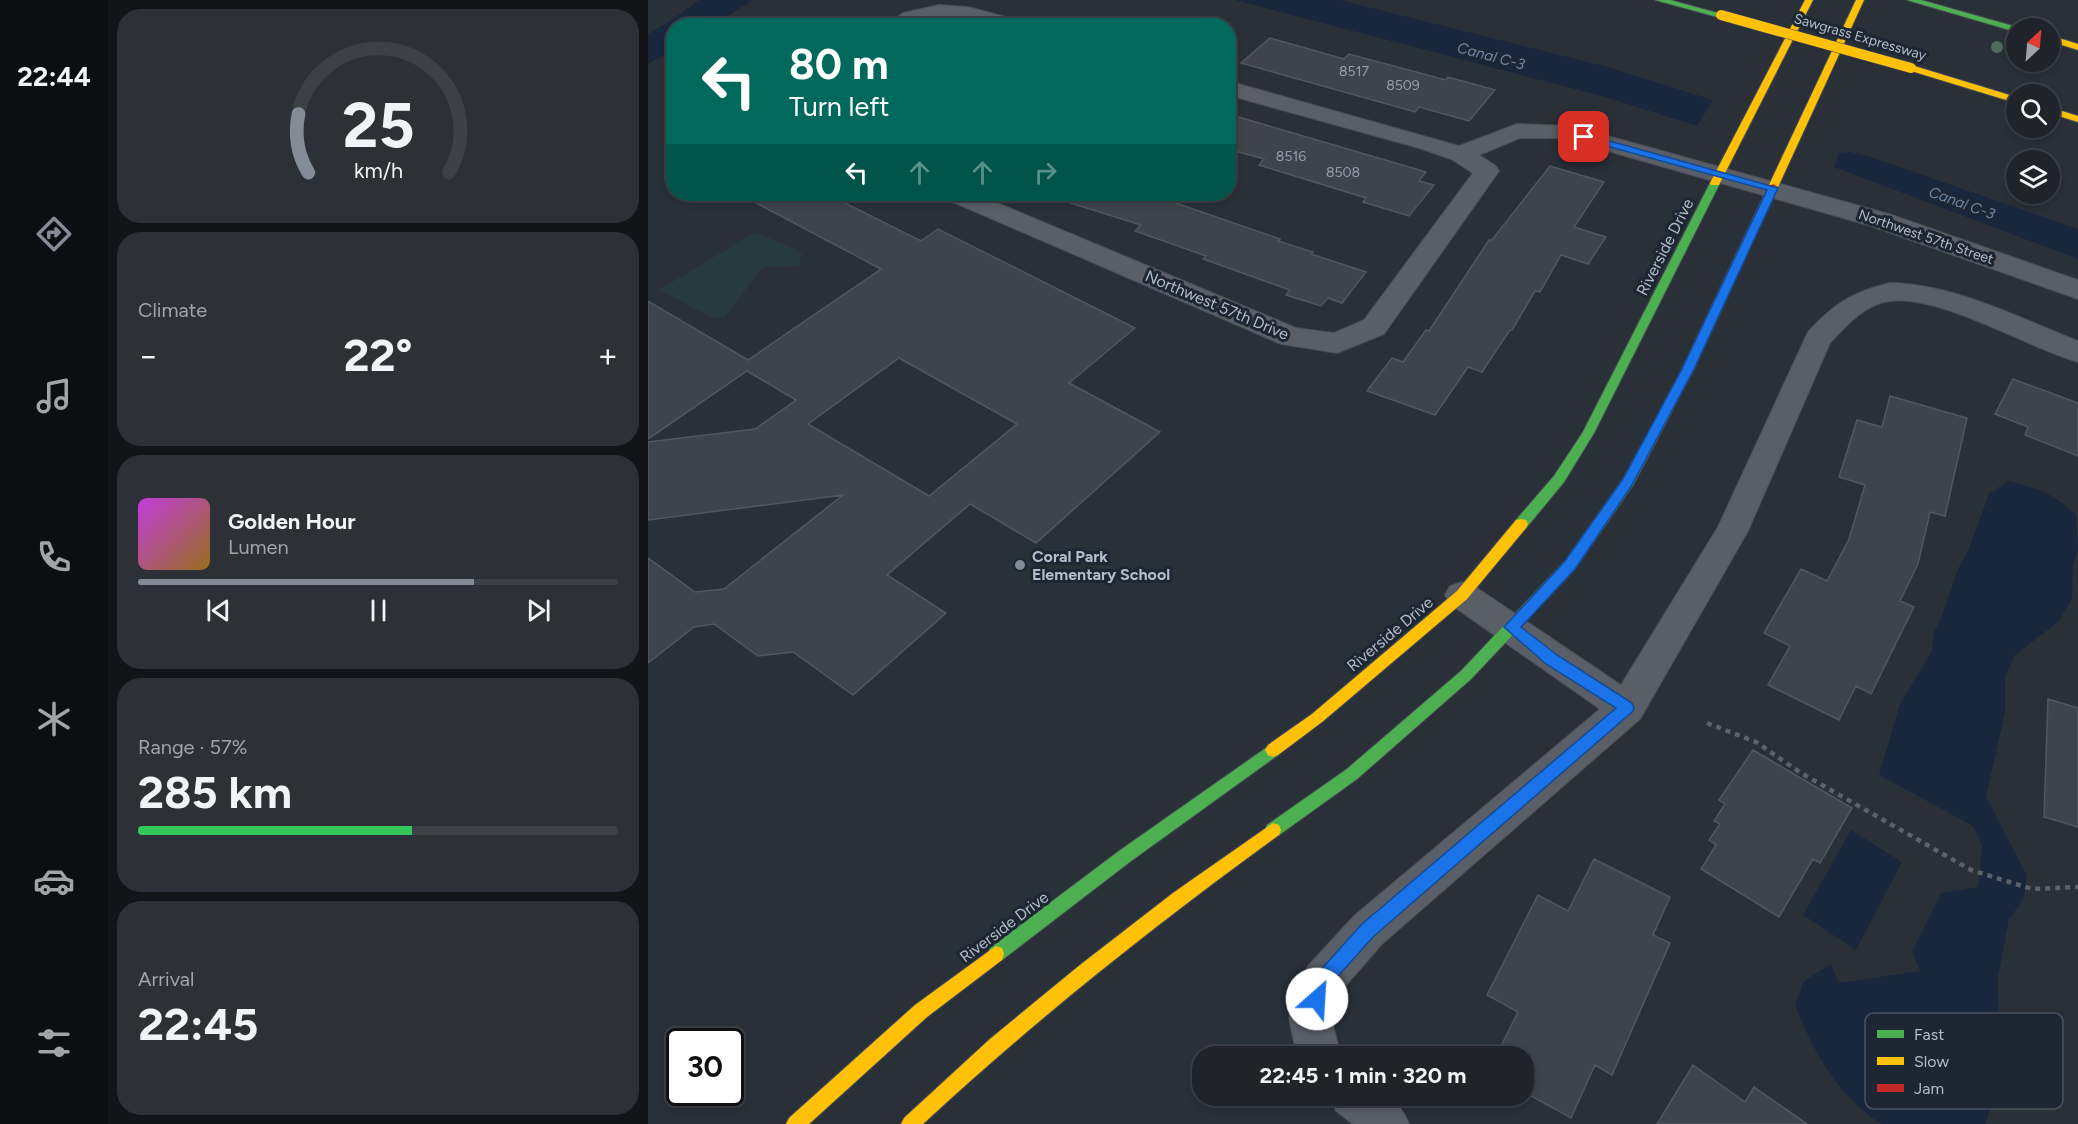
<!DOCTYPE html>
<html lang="en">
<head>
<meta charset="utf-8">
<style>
	body { margin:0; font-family:Figtree,sans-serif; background:#2d3036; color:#f1f3f6; height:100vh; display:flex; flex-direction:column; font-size:22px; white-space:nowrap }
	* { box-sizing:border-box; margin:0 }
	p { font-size:20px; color:#a2a4a8 }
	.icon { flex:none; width:33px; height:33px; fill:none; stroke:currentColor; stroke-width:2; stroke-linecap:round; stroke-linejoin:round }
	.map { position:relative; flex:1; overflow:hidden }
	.side { display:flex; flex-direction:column; gap:9px; padding:9px; background:#121417; width:540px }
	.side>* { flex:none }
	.hud { position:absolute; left:18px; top:18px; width:570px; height:183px; border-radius:24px; box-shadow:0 3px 9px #0003,0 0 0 2px #3d4147; background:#00695c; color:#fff; overflow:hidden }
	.needle { width:39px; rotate:26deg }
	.fabs { position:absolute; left:1358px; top:18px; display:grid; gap:12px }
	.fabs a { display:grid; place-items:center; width:54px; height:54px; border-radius:50%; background:#20242a; box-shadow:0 3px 9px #0003,0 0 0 2px #3d4147; font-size:30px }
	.speed { position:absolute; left:18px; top:1028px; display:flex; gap:12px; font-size:30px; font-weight:700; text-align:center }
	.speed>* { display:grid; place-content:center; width:78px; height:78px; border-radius:50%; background:#20242a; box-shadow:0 3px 9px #0003,0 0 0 2px #3d4147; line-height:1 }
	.speed .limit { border:3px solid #111; border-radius:9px; background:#fff; color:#111 }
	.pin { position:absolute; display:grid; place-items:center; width:51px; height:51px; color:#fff; margin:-26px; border-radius:12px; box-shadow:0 3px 9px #0006 }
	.me { position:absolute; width:66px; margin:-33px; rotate:26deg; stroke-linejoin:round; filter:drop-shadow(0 0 4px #0008) }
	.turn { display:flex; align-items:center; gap:21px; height:126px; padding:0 24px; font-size:27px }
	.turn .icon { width:78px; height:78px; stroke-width:2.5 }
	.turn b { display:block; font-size:42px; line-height:51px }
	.lanes { display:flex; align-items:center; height:57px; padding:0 24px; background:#0003; justify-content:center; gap:30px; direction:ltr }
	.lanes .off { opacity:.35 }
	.big { font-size:45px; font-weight:700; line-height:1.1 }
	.side .card { flex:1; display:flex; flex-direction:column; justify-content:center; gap:9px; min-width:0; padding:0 21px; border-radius:24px; background:#2d3036 }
	.side .dial { align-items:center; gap:0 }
	.dial svg { height:156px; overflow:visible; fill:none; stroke:#3d4147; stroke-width:7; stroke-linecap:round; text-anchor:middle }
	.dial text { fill:#f1f3f6; stroke:none }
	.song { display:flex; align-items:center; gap:18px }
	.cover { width:72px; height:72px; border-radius:9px; background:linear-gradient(135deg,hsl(290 70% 55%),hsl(40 70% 35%)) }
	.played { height:6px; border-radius:3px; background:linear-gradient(90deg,#848b96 70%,#3d4147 70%) }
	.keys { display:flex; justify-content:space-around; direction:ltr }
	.heat { display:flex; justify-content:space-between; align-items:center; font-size:33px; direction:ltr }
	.charge { height:9px; border-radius:4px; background:linear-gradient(90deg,#34c759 57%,#3d4147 0) }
	.trip { position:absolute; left:544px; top:1046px; width:342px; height:60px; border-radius:24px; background:#20242a; box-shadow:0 3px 9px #0003,0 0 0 2px #3d4147; font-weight:700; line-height:60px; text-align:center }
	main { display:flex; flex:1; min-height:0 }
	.tabs { display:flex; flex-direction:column; width:108px; justify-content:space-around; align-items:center; background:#0d0e11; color:#a2a4a8 }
	.tabs .icon { width:42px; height:42px }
	.tabs .current { color:#848b96 }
	.tabs b { font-size:27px; color:#f1f3f6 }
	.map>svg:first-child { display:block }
	.green { fill:#273a3e }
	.water { fill:#19273c }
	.building { fill:#3f444c; stroke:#52575f; stroke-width:1.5; fill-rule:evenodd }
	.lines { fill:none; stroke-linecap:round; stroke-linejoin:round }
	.street-casing { stroke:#484c55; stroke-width:2 }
	.fast-casing { stroke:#484c55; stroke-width:2 }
	.slow-casing { stroke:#484c55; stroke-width:2 }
	.jam-casing { stroke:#484c55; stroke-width:2 }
	.path { stroke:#5c6268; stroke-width:4.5; stroke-dasharray:5 5; stroke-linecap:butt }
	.street { fill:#5a5e66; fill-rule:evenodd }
	.fast { fill:#4caf50; fill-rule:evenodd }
	.slow { fill:#ffc107; fill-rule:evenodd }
	.jam { fill:#c62828; fill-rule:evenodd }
	.slow-bridge-casing { stroke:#474c53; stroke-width:11; stroke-linecap:butt }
	.slow-bridge { stroke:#ffc107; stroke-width:10 }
	.tree { fill:#4e6a5a }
	.route { fill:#1a73e8; stroke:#114b97; stroke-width:1.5 }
	.poi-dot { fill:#848b96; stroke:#1d2633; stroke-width:2 }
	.labels { text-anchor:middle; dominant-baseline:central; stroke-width:6; stroke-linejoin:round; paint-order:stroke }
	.far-street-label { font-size:14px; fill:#b4bcc9; stroke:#1d2633 }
	.number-label { font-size:14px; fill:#979eaa }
	.far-water-label { font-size:15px; font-style:italic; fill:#6d86a8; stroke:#1d2633 }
	.street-label { font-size:16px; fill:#b4bcc9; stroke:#1d2633 }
	.poi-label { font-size:16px; font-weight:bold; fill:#b4bcc9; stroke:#1d2633; text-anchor:start }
	.key { fill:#1d2633; stroke:#4a5360; stroke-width:1.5 }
	.key-label { font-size:16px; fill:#b4bcc9 }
</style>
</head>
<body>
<main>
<nav class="tabs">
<b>22:44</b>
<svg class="icon current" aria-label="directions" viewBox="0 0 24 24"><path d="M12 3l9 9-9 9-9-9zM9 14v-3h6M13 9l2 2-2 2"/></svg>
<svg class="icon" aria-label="music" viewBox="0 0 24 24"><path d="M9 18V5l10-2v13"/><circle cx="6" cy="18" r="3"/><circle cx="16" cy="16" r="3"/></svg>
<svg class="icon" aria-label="phone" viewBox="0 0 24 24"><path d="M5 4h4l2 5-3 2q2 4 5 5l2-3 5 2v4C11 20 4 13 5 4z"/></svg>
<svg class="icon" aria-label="climate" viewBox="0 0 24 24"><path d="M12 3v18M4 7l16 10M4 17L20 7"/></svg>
<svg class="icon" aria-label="car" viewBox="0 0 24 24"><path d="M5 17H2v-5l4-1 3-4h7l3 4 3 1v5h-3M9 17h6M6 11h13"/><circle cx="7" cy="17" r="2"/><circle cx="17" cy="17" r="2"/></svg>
<svg class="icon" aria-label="filters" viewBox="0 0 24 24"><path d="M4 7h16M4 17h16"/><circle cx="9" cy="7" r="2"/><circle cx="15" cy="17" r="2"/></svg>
</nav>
<section class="side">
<div class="card dial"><svg viewBox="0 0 100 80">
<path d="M14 69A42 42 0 1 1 86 69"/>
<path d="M14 69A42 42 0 0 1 9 39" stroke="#848b96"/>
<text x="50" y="56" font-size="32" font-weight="700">25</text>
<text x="50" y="72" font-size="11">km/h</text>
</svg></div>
<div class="card"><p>Climate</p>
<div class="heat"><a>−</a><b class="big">22°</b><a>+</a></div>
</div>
<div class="card">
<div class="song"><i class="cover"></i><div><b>Golden Hour</b><p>Lumen</p></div></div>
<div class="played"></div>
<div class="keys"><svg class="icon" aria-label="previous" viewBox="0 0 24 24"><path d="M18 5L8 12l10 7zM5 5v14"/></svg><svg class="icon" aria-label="pause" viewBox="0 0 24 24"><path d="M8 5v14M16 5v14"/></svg><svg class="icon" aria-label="next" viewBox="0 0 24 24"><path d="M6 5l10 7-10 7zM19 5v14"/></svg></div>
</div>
<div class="card"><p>Range · 57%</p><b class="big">285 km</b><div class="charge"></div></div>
<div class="card"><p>Arrival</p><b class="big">22:45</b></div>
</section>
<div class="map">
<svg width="1430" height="1124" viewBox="0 0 1430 1124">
	<rect width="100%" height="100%" fill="#2a3038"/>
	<path class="green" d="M 107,232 L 147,249 L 154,254 L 150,266 L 115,267 L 75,319 L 61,316 L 11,290 Z"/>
	<path class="water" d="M 51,0 L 105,0 L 65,25 L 26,26 L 25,50 L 0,64 L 0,34 L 21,22 Z
		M 587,0 L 692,0 L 956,66 L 1065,100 L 1049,126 L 957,97 Z
		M 1202,152 L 1220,156 L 1430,229 L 1430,259 L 1186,167 L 1191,153 Z
		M 1360,481 C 1387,487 1408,495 1428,515 L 1430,551 L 1425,565 L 1424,599 L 1410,622 L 1367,655 L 1357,676 L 1357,712 L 1338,796 L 1379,876 L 1375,900 L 1361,919 L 1350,977 L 1352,1085 L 1337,1124 L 1234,1124 C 1191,1098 1165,1052 1147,1005 L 1156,981 L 1183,964 L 1191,983 L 1272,971 L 1264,951 L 1293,893 L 1330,887 L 1334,845 L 1325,826 L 1231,775 L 1252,704 L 1284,651 L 1286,631 L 1293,619 L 1310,569 L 1321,549 L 1341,494 Z
		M 1203,830 L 1254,862 L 1208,950 L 1155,915 Z"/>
	<path class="building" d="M 622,38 L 696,59 L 701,54 L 798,80 L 800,77 L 847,90 L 821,121 L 771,107 L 767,112 L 593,63 Z
		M 580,114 L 778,172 L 771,181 L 786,185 L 761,216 L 715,202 L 718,198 L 611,165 L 616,159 L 580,149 Z
		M 902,166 L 956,182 L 926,227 L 958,237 L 940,264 L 913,255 L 892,292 L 887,291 L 864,330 L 862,330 L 834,372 L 820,367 L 787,415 L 719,391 L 744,358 L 755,362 L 778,330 L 781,331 L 841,240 L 844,240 Z
		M 91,194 L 179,194 L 273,241 L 290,229 L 487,328 L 421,383 L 512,432 L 388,543 L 322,504 L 239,575 L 298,613 L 205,695 L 145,652 L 110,656 L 66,624 L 46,627 L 0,663 L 0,558 L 47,592 L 76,589 L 195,495 L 0,520 L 0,442 L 107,429 L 148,400 L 99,371 L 0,439 L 0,301 L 100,360 L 233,269 ZM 251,358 L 369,424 L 281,496 L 160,424 Z
		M 414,194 L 502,194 L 632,239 L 630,241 L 665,252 L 663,254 L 718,272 L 694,303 L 680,298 L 673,306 L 638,295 L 642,290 L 555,259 L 558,256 L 487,231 L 493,225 L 413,200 Z
		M 1365,379 L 1430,403 L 1430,456 L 1377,435 L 1380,427 L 1347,414 Z
		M 1242,396 L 1319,418 L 1297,516 L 1282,512 L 1270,564 L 1252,601 L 1266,607 L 1223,694 L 1208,686 L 1191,720 L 1120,685 L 1142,646 L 1116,633 L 1153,569 L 1179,581 L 1201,539 L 1217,485 L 1191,477 L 1209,420 L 1234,427 Z
		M 1400,699 L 1430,708 L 1430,827 L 1396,817 Z
		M 1105,750 L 1204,808 L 1172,863 L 1165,859 L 1131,917 L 1053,869 L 1068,845 L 1061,840 L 1072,824 L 1066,821 L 1077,804 L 1071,800 Z
		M 946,859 L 1022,897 L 1005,935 L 1022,943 L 964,1075 L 947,1065 L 923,1118 L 876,1092 L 876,1056 L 848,1056 L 870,1012 L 839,995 L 890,895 L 920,911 Z
		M 1045,1065 L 1097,1102 L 1106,1087 L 1159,1124 L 1009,1124 Z"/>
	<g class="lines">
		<g class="street-casing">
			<path id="street" d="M 291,5 L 320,7 L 373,21 L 376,26 L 340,26 L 320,20 L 291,18 L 266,26 L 238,26 L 255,13 Z
				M 580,81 L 811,146 L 869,124 L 924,126 L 1241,214 L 1430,280 L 1430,299 L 1223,226 L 914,138 L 872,138 L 831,155 L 848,166 L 851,171 L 736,334 L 689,353 L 633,344 L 298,199 L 294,194 L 328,194 L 648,328 L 686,333 L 716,320 L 825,173 L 803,159 L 771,148 L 580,95 Z
				M 1242,283 C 1307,284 1371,318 1430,341 L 1430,362 C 1378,347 1294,295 1242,301 C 1217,304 1198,326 1182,343 L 1100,531 L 992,719 L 734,944 L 692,992 L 683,1018 L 693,1056 L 649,1056 L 641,1018 L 660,966 L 706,916 L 952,709 L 802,604 L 797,595 L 802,586 L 814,582 L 826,586 L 973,685 L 1070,527 L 1160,332 C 1186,304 1204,292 1242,283 Z
				M 682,1095 C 719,1095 745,1084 761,1124 L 705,1124 L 688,1111 Z"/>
		</g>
		<g class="fast-casing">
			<path id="fast" d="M 1007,0 L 1022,0 L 1077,15 L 1073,18 Z
				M 1259,0 L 1273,0 L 1372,28 L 1368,28 L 1368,32 L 1365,31 Z
				M 1067,180 L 1072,183 L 946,433 L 916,482 L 878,528 L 868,528 L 866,524 L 868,520 L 906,476 L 935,432 L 1062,183 Z
				M 1019,405 L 1025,409 L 985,485 L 927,569 L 823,679 L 709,779 L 631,835 L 625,837 L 619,835 L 617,830 L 619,825 L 699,769 L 813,671 L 917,561 L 975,479 L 1015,406 Z
				M 625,743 L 630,745 L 633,750 L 630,755 L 483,861 L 354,960 L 348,962 L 342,960 L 340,954 L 342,948 L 471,851 Z"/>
		</g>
		<g class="slow-casing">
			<path id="slow" d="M 1157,0 L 1165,0 L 1072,183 L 1071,185 L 1063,185 L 1062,183 Z
				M 1208,0 L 1216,0 L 1130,187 L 1125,190 L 1121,189 L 1120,187 Z
				M 1401,35 L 1430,44 L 1430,50 L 1401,41 Z
				M 1263,65 L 1368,97 L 1368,103 L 1260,70 L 1258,68 Z
				M 1401,107 L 1430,116 L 1430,122 L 1401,113 Z
				M 873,519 L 878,520 L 880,524 L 878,528 L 819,599 L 674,722 L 630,755 L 625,757 L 620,755 L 617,750 L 620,745 L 664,714 L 809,591 L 868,520 Z
				M 625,823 L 631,825 L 633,830 L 631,835 C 507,925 387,1020 275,1124 L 253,1124 L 256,1118 L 342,1039 L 432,965 L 525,893 Z
				M 348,946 L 354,948 L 356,954 L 354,960 L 279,1017 L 161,1124 L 138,1124 L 141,1118 L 267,1005 Z"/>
		</g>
		<g class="jam-casing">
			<path id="jam" d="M 1125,184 L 1130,187 L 1046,369 L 1023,412 L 1015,412 L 1013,409 L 1034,369 L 1120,187 Z"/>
		</g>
		<path class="path" d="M 1059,723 L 1108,742 L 1153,773 L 1323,870 L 1384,889 L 1430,887"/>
		<use href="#street" class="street"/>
		<use href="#fast" class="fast"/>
		<use href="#slow" class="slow"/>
		<use href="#jam" class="jam"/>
		<g class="slow-bridge-casing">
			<path id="slow-bridge" d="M 1073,15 L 1263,68"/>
		</g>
		<use href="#slow-bridge" class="slow-bridge"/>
	</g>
	<circle class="tree" cx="1349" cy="47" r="6"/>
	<path class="route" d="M 933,135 L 940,135 L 1130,188 L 1046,369 L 984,485 L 927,569 L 873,627 L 909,655 L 984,703 L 986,708 L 984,712 L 726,936 L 682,985 L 675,1005 L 669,1007 L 663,1005 L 660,999 L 669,974 L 714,924 L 968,708 L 898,664 L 856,627 L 917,561 L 975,479 L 1034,369 L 1119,190 L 933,139 Z"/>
	<circle class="poi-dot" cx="372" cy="565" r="6"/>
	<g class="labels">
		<g class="far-street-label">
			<text transform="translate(1212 37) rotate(16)">Sawgrass Expressway</text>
			<text transform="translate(1278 237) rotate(19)">Northwest 57th Street</text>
		</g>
		<g class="number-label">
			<text x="706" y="71">8517</text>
			<text x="755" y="85">8509</text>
			<text x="643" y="156">8516</text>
			<text x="695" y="172">8508</text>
		</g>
		<g class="far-water-label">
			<text transform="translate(843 56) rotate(15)">Canal C-3</text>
			<text transform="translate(1314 203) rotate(20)">Canal C-3</text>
		</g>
		<g class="street-label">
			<text transform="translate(1017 247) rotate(-63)">Riverside Drive</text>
			<text transform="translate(569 305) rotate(23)">Northwest 57th Drive</text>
			<text transform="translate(742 634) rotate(-40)">Riverside Drive</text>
			<text transform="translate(356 927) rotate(-37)">Riverside Drive</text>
		</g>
		<g class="poi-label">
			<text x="384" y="556">Coral Park<tspan x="384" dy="18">Elementary School</tspan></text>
		</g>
	</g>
	<rect x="1217" y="1013" width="198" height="96" rx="9" class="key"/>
	<rect x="1229" y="1030" width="27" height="8" fill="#4caf50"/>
	<rect x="1229" y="1057" width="27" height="8" fill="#ffc107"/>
	<rect x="1229" y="1084" width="27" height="8" fill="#c62828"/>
	<g class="key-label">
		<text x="1266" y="1040">Fast</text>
		<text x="1266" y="1067">Slow</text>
		<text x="1266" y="1094">Jam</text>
	</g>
</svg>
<div class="fabs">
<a><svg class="needle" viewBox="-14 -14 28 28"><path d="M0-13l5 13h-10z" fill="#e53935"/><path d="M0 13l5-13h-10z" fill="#a2a4a8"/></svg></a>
<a><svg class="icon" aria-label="search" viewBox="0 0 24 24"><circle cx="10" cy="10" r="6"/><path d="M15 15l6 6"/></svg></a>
<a><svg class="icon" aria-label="layers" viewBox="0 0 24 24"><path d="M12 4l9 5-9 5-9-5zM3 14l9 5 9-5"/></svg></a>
</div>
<div class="speed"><div class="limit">30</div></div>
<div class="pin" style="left:936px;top:137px;background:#d93025"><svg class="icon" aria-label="arrive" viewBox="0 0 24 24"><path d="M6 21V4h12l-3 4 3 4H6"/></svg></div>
<svg class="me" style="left:669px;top:999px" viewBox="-20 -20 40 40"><circle r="19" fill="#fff"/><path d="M0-13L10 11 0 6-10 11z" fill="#1a73e8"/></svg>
<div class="trip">22:45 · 1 min · 320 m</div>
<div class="hud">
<div class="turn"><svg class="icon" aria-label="left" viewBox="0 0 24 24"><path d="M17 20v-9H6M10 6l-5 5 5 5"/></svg><div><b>80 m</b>Turn left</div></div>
<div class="lanes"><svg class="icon" aria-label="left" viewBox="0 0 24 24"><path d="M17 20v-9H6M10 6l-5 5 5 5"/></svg><svg class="icon off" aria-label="ahead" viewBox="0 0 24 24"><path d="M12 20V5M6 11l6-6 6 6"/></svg><svg class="icon off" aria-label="ahead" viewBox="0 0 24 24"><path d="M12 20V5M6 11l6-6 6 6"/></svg><svg class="icon off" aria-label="right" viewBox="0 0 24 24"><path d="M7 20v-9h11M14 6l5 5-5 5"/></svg></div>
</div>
</div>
</main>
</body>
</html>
